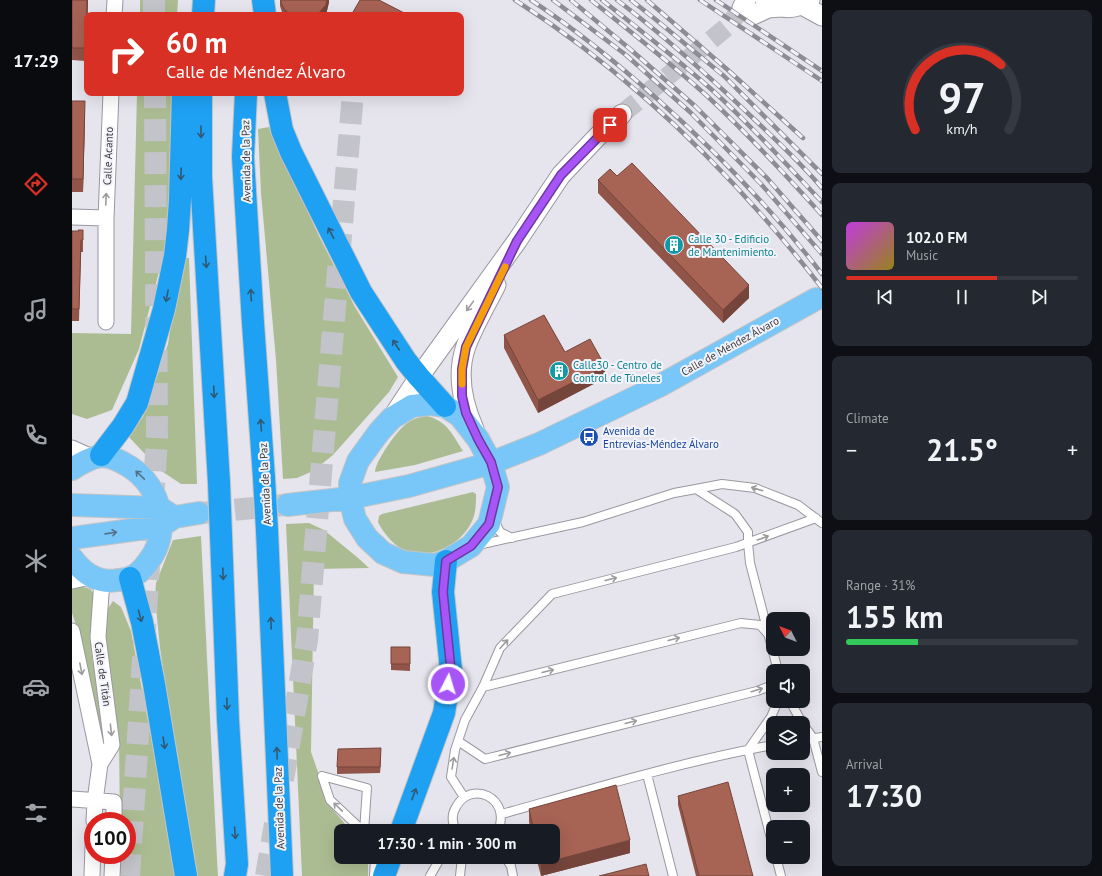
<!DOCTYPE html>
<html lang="en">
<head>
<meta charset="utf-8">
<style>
	body { margin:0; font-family:"PT Sans",sans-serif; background:#242831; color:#f1f3f6; height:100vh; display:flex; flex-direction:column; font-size:15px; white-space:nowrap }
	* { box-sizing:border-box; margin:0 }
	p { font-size:13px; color:#9ea1a6 }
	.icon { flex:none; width:22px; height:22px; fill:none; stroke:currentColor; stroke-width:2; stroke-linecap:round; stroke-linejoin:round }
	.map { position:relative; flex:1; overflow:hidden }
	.side { display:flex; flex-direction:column; gap:10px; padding:10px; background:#0d0f14; width:280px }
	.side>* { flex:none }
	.hud { position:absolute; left:12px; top:12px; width:380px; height:84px; border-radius:8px; box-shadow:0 4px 16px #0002; background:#d93025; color:#fff; overflow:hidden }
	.needle { width:26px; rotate:312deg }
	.tools { position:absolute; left:694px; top:612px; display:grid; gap:8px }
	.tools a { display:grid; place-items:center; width:44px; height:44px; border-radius:8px; background:#171b24; box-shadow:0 4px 16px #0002; font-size:20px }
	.speed { position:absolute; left:12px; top:812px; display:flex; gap:8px; font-size:20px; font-weight:700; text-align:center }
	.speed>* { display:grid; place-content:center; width:52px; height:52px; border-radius:50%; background:#171b24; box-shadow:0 4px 16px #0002; line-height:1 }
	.speed .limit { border:6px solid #d22; background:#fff; color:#111 }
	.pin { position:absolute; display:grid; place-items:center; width:34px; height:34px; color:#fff; margin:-17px; border-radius:8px; box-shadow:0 2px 6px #0006 }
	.me { position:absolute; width:44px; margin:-22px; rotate:5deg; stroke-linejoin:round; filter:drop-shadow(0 0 3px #0008) }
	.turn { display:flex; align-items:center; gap:14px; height:84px; padding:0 16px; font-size:18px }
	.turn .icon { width:52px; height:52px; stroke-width:2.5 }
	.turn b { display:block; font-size:28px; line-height:34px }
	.big { font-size:30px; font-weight:700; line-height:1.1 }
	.side .card { flex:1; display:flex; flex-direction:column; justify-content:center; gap:6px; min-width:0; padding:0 14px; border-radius:8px; background:#242831 }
	.side .dial { align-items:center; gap:0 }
	.dial svg { height:104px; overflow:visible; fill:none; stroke:#363941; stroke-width:7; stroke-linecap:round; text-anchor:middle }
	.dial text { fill:#f1f3f6; stroke:none }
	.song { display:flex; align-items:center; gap:12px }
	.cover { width:48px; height:48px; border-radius:6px; background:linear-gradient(135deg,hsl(290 70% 55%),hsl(50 70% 35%)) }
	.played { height:4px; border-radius:2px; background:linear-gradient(90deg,#d93025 65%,#363941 65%) }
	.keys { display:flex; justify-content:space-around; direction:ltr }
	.heat { display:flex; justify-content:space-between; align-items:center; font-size:22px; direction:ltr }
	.charge { height:6px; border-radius:3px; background:linear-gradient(90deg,#34c759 31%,#363941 0) }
	.trip { position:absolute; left:262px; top:824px; width:226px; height:40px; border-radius:8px; background:#171b24; box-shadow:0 4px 16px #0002; font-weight:700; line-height:40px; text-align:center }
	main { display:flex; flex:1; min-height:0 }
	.tab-bar { display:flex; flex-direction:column; width:72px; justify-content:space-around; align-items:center; background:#090b0e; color:#9ea1a6 }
	.tab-bar .icon { width:28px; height:28px }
	.tab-bar .current { color:#d93025 }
	.tab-bar b { font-size:18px; color:#f1f3f6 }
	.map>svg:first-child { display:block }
	.green { fill:#acbc92 }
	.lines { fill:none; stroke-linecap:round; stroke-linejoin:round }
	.tertiary-tunnel { stroke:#c3c3ca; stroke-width:19; stroke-dasharray:19 10; stroke-linecap:butt }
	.primary-tunnel { stroke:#c3c3ca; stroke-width:22; stroke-dasharray:22 11; stroke-linecap:butt }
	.motorway-tunnel { stroke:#c3c3ca; stroke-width:22; stroke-dasharray:22 11; stroke-linecap:butt }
	.service-casing { stroke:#9998a0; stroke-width:10 }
	.minor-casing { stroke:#9998a0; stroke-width:17 }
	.tertiary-casing { stroke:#9998a0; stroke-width:21 }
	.primary-casing { stroke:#c4c4c4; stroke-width:24 }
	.motorway-casing { stroke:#c4c4c4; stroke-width:24 }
	.service { stroke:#fff; stroke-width:8 }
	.minor { stroke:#fff; stroke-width:15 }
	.tertiary { stroke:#fff; stroke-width:19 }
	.primary { stroke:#79c7f8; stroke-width:22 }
	.motorway { stroke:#1fa1f3; stroke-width:22 }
	.rail-casing { stroke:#8d8c92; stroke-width:4.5 }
	.rail { stroke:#f3f3fb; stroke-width:3; stroke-dasharray:9; stroke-linecap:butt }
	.motorway-bridge-casing { stroke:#c4c4c4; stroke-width:24; stroke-linecap:butt }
	.motorway-bridge { stroke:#1fa1f3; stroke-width:22 }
	.wall { fill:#905548 }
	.shaded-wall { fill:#75453b }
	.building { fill:#a76354; stroke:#75453b }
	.oneway { stroke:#315873 }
	.oneway2 { stroke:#9c9c9e }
	.oneway3 { stroke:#537287 }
	.route-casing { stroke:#6d37a1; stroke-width:10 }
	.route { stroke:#a855f7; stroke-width:7 }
	.slow { stroke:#f59e0b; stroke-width:7 }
	.labels { text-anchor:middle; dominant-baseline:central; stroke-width:4; stroke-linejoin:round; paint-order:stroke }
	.street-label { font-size:11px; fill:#39393c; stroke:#f3f3fb }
	.culture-label { font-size:11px; fill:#0d838f; stroke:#f3f3fb; text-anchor:start }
	.transit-label { font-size:11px; fill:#164399; stroke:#f3f3fb; text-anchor:start }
</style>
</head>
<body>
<main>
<nav class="tab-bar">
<b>17:29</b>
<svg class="icon current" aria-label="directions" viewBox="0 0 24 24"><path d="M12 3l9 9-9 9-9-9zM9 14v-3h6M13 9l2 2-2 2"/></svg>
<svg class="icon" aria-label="music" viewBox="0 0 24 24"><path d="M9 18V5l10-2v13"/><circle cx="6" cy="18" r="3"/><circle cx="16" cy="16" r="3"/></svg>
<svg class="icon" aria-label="phone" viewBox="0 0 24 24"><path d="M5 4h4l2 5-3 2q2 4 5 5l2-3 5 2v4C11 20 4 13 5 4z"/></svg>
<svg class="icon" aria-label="climate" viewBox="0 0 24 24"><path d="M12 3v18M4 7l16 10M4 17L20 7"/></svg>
<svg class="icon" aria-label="car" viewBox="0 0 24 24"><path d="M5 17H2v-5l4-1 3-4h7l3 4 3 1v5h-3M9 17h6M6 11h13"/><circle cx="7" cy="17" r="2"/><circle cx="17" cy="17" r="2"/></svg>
<svg class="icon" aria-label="filters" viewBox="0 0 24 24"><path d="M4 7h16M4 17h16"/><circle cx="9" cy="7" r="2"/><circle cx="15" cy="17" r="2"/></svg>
</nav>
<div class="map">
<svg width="750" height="876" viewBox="0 0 750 876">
	<rect width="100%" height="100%" fill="#e6e5ee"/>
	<path class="green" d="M 68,0 L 106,0 L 105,15 L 68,15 Z
		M 65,93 L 102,93 L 99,225 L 67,349 L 40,410 L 15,419 L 0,414 L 0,333 L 59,334 Z
		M 197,127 L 247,236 L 283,307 L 326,377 L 317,392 L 261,455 L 241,471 L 225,478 L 211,479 L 204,360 L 189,193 L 186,129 Z
		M 109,258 L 117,258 L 125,484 L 109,484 L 88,470 L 56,436 L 71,417 L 96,344 Z
		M 355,416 C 375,421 380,434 391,451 L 343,465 L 303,472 C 304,460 324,432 334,424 C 340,419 347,417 355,416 Z
		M 401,492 L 404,494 C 404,503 404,513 400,521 C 391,543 359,560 336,552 C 324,548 311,533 306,522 L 307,516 L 310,514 Z
		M 237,523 L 252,530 L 285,557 L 297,568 L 242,569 L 239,752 L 258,806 L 279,831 L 269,831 L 269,857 L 296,857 L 296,876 L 230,876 L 214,524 Z
		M 129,536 L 145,859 L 146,876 L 123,876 L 119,837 L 102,741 L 88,648 L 83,597 L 84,583 L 101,540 Z
		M 8,586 L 18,589 L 22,594 L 19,635 L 20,658 L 30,708 L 33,739 L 29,746 L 8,637 L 0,613 L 0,587 Z
		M 41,601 L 49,607 L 59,631 L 105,876 L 49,876 L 49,855 L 55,855 L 55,821 L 48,821 L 47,744 L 33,637 L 35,610 Z"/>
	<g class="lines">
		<path class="tertiary-tunnel" d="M 550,114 L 656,26 L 670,8"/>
		<path class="primary-tunnel" d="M 130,513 L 212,505"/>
		<path class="motorway-tunnel" d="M 82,0 L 82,15
			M 81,504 L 85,437 L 83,93
			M 211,780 L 235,640 L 281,93
			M 57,876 L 78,550
			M 194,876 L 203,824"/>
		<g class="service-casing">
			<path id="service" d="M 422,520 L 428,532 L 440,538
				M 406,545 L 511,522 L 602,493 L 624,489
				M 706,671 L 678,563 L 676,543 L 676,532 L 663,514 L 624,489 L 650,484 L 683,488 L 726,505 L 750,523
				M 411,687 L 669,623 L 688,625 L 696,634
				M 718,701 L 730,723
				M 731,724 L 741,738 L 750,772
				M 731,740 L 750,737
				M 386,741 L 413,759 L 685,691 L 701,685
				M 575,774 L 601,876
				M 250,776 L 295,788 L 292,831
				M 250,776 L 258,800 L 291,831
				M 392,797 L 379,777 L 383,750 L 393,720 L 411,687 L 428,648 L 480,594 L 664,547 L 744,518
				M 430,814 C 519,789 609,762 701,745
				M 384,831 C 380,823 379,815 384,807 C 399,779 440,798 426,831
				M 701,846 L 676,750 L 699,717 L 706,701
				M 433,857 L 439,866 L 441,876
				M 704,857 L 709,876
				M 302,876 L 303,857
				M 358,876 L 369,857
				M 388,876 L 390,857"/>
		</g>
		<g class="minor-casing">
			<path id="minor" d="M 42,15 L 43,0
				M 0,217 L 34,218 L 39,93
				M 34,322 L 34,218
				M 0,448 L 20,457
				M 0,581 L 19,577
				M 0,631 L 28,764 L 23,801 L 22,821
				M 28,764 L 40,745 L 26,637 L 30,580
				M 0,799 L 42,802 L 42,821
				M 20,876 L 21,846
				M 40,876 L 41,855"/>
		</g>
		<g class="tertiary-casing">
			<path id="tertiary" d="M 693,0 C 708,10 723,10 738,0
				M 730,5 L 750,16
				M 670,8 L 674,0
				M 681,15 L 696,8 L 709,7
				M 320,418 L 347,377 L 445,241 L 489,175 L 526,136 L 550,114
				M 402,429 C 391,404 384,374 394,346 C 402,325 414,305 424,285"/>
		</g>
		<g class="primary-casing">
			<path id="primary" d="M 359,404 L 373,406 L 388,416 L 406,439 L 419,463 L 426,487 L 417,524 L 399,546 L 374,561 L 363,565 L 331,562 L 311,553 L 295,538 L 283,519 L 278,498 L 278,483 L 286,461 L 307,432 L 320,418 L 340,406 Z
				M 0,469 C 24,454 33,451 58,467 C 89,487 100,532 76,562 C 71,569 65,575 58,578 C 54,579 50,580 46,580 C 26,584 11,573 0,558
				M 0,505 L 88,508 L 99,515
				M 215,505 L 278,498 L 337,486 L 419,463 L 467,444 L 589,385 L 744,299
				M 0,538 L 89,526 L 103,517 L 127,513"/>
		</g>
		<g class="motorway-casing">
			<path id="motorway" d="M 191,0 L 193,15
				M 131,15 L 132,0
				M 129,93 L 129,177 L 147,483
				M 174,93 L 171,157 L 181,323 L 192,478
				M 203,93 L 210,130 L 219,152 L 289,292 L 334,361 L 347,377 L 373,406
				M 29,455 L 51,426 L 65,403 L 92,309 L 103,256 L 106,230 L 108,200 L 111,93
				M 195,530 L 210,876
				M 149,535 L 156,720 L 165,864 L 163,876
				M 58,578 L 70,622 L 82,684 L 114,876
				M 329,831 L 372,713 L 379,670 L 371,592 L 374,561
				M 312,876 L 319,857"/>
		</g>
		<use href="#service" class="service"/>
		<use href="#minor" class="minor"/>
		<use href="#tertiary" class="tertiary"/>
		<use href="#primary" class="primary"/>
		<use href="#motorway" class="motorway"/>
		<g class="rail-casing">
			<path id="rail" d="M 443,0 C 562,76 664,177 750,288
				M 459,0 C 503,29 544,62 583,97 C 645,152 699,208 750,274
				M 481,0 L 554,55 L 618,112 L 689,184 L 750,254
				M 499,0 L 558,49 L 623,106 L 695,178 L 750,241
				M 519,0 C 558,31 597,62 634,95 C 675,133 713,174 750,215
				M 530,0 C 567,29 604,58 639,89 C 678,124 714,164 750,202
				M 545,0 C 594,37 639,78 683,120 C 706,142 730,164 750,188
				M 559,0 L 583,19 L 652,76 L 750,174
				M 575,0 L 657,71 L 731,138
				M 628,0 L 750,81
				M 644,0 L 750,71"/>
		</g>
		<use href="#rail" class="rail"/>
		<g class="motorway-bridge-casing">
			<path id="motorway-bridge" d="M 192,478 L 195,530
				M 147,483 L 149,535"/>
		</g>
		<use href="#motorway-bridge" class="motorway-bridge"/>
	</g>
	<path class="wall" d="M 0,0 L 16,0 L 14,61 L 0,60 Z
		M 208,0 L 257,0 L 257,2 L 254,15 L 211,15 L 208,6 Z
		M 281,12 L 336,15 L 281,15 Z
		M 0,101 L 13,114 L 11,192 L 0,192 Z
		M 545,176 L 677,298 L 651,323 L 526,193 L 526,180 Z
		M 11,230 L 11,252 L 9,252 L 7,321 L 0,321 L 0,231 L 6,231 Z
		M 432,335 L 493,352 L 533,378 L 466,413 L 432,348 Z
		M 319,647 L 338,647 L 338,671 L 319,670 Z
		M 309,755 L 308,773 L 265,774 L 265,767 Z
		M 606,796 L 681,876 L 624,876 L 606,805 Z
		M 457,809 L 558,853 L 469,876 L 464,857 L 481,857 L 481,831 L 459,831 L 457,822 Z"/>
	<path class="shaded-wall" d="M 15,0 L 16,0 L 14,61 L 14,48 Z
		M 255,0 L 257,0 L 257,2 L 254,15 L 245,15 Z
		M 13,101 L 13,114 L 11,192 L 11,179 Z
		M 677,285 L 677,298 L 651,323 L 651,310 Z
		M 533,366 L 533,378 L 466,413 L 466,400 Z
		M 309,748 L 309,755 L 308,773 L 308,767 Z
		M 558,840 L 558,853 L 469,876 L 469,864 Z"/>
	<path class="building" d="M 0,0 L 15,0 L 14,48 L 0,48 Z
		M 209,0 L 255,0 L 254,5 L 245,15 L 219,15 L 213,10 L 209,3 Z
		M 288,0 L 307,0 L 336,15 L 286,15 L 281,12 Z
		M 0,101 L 13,101 L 11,179 L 0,179 Z
		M 560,163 L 677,285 L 651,310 L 526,180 L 538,169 L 545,176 Z
		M 6,230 L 11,230 L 11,240 L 9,240 L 7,309 L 0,309 L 0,231 L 7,231 Z
		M 472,315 L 493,352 L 518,339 L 533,366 L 466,400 L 432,335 Z
		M 319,647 L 338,647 L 338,664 L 319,664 Z
		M 309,748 L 308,767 L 265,767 L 266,749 Z
		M 656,782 L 681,876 L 627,876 L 606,796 Z
		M 544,785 L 558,840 L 469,864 L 467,857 L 481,857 L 481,831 L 462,831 L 457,809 Z
		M 574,864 L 577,876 L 527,876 Z"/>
	<defs><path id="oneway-shaft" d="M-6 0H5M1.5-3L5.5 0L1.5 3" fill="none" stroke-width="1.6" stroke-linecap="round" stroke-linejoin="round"/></defs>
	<g class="oneway">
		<use href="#oneway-shaft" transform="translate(129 132) rotate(90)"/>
		<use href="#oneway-shaft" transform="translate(109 174) rotate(92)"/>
		<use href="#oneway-shaft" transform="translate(259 233) rotate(-117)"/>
		<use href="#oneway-shaft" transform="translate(134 262) rotate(86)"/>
		<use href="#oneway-shaft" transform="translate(179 295) rotate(-93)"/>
		<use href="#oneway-shaft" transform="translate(95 296) rotate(101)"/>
		<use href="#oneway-shaft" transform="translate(324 345) rotate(-123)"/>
		<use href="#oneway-shaft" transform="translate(142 392) rotate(87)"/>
		<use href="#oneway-shaft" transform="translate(189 425) rotate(-94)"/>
		<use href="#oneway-shaft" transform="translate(151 574) rotate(88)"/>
		<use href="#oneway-shaft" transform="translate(68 616) rotate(75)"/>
		<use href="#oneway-shaft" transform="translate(199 623) rotate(-92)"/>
		<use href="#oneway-shaft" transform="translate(155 704) rotate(88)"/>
		<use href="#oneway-shaft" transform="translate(92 743) rotate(81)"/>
		<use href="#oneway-shaft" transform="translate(205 753) rotate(-92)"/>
		<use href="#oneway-shaft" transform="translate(342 794) rotate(-70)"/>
		<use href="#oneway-shaft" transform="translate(163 833) rotate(86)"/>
	</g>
	<g class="oneway2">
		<use href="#oneway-shaft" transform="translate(34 199) rotate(-88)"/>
		<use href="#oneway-shaft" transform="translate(398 306) rotate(126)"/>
		<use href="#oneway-shaft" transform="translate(685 489) rotate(-164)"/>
		<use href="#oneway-shaft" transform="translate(691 538) rotate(-20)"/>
		<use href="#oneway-shaft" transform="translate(539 579) rotate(-14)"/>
		<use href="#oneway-shaft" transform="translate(602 639) rotate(-14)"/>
		<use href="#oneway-shaft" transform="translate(432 644) rotate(-48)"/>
		<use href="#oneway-shaft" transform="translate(9 669) rotate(79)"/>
		<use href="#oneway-shaft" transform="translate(476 671) rotate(-14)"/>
		<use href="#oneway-shaft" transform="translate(685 690) rotate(-17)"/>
		<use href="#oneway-shaft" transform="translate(559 722) rotate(-14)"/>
		<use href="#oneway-shaft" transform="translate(39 730) rotate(84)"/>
		<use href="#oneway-shaft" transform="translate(433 754) rotate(-14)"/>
		<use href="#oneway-shaft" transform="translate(381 763) rotate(-81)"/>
		<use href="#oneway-shaft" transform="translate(266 807) rotate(-136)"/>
	</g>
	<g class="oneway3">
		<use href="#oneway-shaft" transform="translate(68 475) rotate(-136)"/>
		<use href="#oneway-shaft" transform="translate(39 533) rotate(-8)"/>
	</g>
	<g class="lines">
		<g class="route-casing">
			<path id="route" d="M 376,684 L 379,670 L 371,592 L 374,561 L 399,546 L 417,524 L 426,487 L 419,462 L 406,439 L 394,413 L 390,396 L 390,369 L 394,347 L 445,241 L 489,175 L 538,125"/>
		</g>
		<use href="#route" class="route"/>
		<path class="slow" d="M 390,384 L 390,369 L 394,347 L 433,267"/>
	</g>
	<defs>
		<g id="building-disc" transform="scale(1)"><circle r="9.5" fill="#0f9aa8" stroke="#f3f3fb"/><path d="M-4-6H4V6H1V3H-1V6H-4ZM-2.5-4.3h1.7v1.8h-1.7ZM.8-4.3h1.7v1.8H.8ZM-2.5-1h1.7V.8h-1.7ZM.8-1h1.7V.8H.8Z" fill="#fff"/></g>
		<g id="bus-disc" transform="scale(1)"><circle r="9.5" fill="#1a4fb4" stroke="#f3f3fb"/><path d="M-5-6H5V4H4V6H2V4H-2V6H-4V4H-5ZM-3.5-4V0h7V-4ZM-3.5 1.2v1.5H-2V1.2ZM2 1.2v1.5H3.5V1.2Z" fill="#fff"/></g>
	</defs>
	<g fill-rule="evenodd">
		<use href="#building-disc" x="602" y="245"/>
		<use href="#building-disc" x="487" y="371"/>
		<use href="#bus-disc" x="517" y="437"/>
	</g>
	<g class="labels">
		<g class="street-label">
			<text transform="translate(36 156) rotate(-88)">Calle Acanto</text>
			<text transform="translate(174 161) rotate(-91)">Avenida de la Paz</text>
			<text transform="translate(658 346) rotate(-29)">Calle de Méndez Álvaro</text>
			<text transform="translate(193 484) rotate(-93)">Avenida de la Paz</text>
			<text transform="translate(31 674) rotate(82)">Calle de Titán</text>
			<text transform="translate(207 808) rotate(-92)">Avenida de la Paz</text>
		</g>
		<g class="culture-label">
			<text x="616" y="239">Calle 30 - Edificio<tspan x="616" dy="13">de Mantenimiento.</tspan></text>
			<text x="501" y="365">Calle30 - Centro de<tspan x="501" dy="13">Control de Túneles</tspan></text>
		</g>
		<g class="transit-label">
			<text x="531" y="431">Avenida de<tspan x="531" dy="13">Entrevías-Méndez Álvaro</tspan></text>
		</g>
	</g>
</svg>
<div class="tools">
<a><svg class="needle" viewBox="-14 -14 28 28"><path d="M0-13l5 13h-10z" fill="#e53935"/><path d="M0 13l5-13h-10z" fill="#9ea1a6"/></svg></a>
<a><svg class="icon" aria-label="sound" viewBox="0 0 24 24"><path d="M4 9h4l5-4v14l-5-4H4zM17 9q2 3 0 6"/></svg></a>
<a><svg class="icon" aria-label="layers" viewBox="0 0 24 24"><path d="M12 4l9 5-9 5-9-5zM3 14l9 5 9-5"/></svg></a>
<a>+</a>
<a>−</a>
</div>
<div class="speed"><div class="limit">100</div></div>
<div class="pin" style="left:538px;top:125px;background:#d93025"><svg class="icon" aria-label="arrive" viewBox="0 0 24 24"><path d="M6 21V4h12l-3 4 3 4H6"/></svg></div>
<svg class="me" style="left:376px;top:684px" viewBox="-20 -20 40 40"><circle r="17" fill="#a855f7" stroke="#fff" stroke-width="3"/><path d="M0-11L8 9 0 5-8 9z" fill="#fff"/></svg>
<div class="trip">17:30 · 1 min · 300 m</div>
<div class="hud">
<div class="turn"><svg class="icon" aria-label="right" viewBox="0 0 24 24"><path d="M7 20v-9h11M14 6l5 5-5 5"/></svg><div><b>60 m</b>Calle de Méndez Álvaro</div></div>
</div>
</div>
<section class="side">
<div class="card dial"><svg viewBox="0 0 100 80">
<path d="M14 69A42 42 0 1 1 86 69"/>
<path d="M14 69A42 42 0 0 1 80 19" stroke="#d93025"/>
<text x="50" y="56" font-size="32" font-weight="700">97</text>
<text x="50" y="72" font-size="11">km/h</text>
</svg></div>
<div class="card">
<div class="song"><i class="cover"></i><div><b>102.0 FM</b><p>Music</p></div></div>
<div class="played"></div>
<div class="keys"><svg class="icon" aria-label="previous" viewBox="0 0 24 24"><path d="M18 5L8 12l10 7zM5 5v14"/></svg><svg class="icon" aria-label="pause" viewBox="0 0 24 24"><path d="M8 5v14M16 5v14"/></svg><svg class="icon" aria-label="next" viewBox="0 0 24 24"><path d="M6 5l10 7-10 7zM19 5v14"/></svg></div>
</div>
<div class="card"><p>Climate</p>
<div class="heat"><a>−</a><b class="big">21.5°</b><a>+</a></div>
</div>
<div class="card"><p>Range · 31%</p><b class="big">155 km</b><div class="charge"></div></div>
<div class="card"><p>Arrival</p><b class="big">17:30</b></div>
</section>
</main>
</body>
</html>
